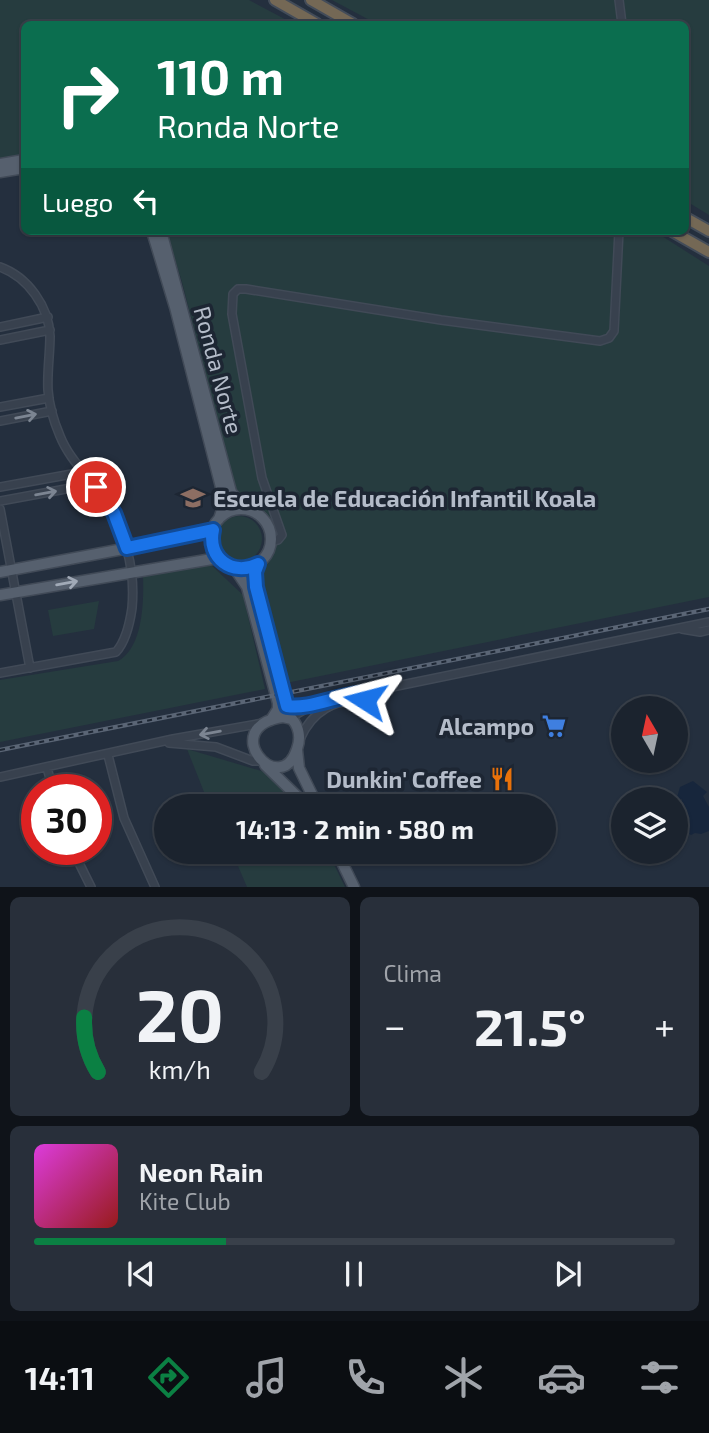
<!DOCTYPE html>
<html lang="es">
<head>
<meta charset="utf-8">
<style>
	body { margin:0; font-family:"Exo 2",sans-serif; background:#282f3a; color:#f1f3f6; height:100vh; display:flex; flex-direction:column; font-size:26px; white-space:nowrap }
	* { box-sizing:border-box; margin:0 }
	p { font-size:23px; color:#a0a4aa }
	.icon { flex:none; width:38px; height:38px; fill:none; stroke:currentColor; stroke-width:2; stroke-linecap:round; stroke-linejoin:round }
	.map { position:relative; height:887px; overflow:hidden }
	.drawer { display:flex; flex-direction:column; gap:10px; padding:10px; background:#0f1319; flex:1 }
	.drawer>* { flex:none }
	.banner { position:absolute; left:21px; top:21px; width:668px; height:214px; border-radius:10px; box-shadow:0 2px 5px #0004,0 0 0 2px #39404a; background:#0b6e4f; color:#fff; overflow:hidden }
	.needle { width:46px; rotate:351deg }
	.buttons { position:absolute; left:611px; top:696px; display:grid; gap:14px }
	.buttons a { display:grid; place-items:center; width:77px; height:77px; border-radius:50%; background:#1b232e; box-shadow:0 2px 5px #0004,0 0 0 2px #39404a; font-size:35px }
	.speed { position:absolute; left:21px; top:774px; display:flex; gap:14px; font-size:35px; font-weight:700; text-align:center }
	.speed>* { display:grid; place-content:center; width:91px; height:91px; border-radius:50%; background:#1b232e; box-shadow:0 2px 5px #0004,0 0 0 2px #39404a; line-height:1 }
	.speed .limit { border:10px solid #d22; background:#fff; color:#111 }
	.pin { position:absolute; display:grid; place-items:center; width:60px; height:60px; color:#fff; margin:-30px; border:4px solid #fff; border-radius:50%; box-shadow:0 2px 7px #0007 }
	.me { position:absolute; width:77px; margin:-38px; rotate:279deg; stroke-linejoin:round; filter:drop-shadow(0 0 5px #0008) }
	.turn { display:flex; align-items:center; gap:24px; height:147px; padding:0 21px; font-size:32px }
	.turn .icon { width:91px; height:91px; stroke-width:2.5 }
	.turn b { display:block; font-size:49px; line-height:60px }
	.then { display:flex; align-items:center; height:66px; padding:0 21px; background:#0003; gap:14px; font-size:26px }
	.big { font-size:52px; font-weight:700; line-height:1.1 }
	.drawer .card { flex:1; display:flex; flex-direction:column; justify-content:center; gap:10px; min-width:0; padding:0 24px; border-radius:10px; background:#282f3a }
	.drawer .dial { align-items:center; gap:0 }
	.dial svg { height:182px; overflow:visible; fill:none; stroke:#39404a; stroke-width:7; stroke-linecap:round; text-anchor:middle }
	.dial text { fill:#f1f3f6; stroke:none }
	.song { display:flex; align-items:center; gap:21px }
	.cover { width:84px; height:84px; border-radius:10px; background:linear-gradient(135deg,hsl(300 70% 55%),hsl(0 70% 35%)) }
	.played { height:7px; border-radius:4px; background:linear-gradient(90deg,#0b8043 30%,#39404a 30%) }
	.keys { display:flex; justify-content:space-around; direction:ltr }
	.heat { display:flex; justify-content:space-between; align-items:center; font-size:38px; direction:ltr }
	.drawer .tiles { flex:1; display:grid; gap:10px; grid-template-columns:1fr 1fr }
	.card:last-child { grid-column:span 2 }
	.trip { position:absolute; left:154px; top:794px; width:402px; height:70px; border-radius:35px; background:#1b232e; box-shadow:0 2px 5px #0004,0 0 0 2px #39404a; font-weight:700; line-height:70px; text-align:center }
	.menu { display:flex; height:112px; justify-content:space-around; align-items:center; background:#0b0e12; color:#a0a4aa }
	.menu .icon { width:49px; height:49px }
	.menu .current { color:#0b8043 }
	.menu b { font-size:32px; color:#f1f3f6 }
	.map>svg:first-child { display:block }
	.green { fill:#263c3f }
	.water { fill:#17263c }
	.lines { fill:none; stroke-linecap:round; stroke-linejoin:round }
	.minor-casing { stroke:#414a57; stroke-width:10 }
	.major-casing { stroke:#414a57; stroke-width:13 }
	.highway-casing { stroke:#434c59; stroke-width:14 }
	.minor { stroke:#38414e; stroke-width:7 }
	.major { stroke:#56606e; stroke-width:10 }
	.highway { stroke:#746855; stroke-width:10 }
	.rail-casing { stroke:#5a6575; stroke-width:4.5 }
	.rail { stroke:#1d2633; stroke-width:2; stroke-dasharray:5; stroke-linecap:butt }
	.oneway { stroke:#7c8592 }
	.oneway2 { stroke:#a1aab7 }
	.route-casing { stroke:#114b97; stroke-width:18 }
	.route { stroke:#1a73e8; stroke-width:12 }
	.labels { text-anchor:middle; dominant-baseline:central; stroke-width:7; stroke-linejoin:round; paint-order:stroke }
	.street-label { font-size:23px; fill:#b4bcc9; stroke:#1d2633 }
	.poi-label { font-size:23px; font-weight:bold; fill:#b4bcc9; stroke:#1d2633; text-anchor:end }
</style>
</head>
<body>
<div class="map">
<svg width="709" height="887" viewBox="0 0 709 887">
	<rect width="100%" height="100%" fill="#242f3e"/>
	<path class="green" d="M 0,0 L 249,0 L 294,24 L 24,24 L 24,155 L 0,159 Z
		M 332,0 L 709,0 L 709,215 L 686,201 L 686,24 L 377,24 Z
		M 166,231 L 654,231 L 709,266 L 709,597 L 286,683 L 260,584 C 261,579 260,573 262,568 C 265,561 271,556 273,549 C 280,517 252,509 235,488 L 182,282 Z
		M216 539a23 23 0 1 1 46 0a23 23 0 1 1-46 0Z
		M 209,563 L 243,595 L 265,689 L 0,742 L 0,680 L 118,661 C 143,648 144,601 143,576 Z
		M 99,601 L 94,629 L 53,636 L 48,610 Z
		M 187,749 L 268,773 L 300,807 L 210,807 Z
		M 232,852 L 328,852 L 345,887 L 247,887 Z"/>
	<path class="water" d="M 693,781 L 707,792 L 703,796 L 709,807 L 709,831 L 701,834 L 695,833 L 691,835 C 680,830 675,822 676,810 L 681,807 L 682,799 L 676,801 L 680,787 Z"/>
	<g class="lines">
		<g class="minor-casing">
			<path id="minor" d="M 619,0 L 622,24
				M 0,267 C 28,277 49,307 50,336 C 50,354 47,372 48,390 C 49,405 54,422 60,436 C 68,456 83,471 96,488 C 123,524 136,563 132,608 C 130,622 126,641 116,652 L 0,673
				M 0,327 L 48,317
				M 0,340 L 50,330
				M 0,407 L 49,398
				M 0,421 L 52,411
				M 0,487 L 83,472
				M 0,501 L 93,484
				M 0,509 L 30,668
				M 271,542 L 278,540 L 282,535 L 262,478 L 232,314 L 233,294 L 238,289 L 246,289 L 441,320 L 600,341 L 609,338 L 614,331 L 619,231
				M 682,629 L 700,632 L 709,630
				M 373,692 L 379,688 L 392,687 L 709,622
				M364 701a9 9 0 1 1 18 0a9 9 0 1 1-18 0Z
				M 290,718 L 318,702 L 369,693
				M 300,739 C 311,713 336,695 365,704
				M 169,743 L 216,747 L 253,761 L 261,761
				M 108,755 L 124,818 L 155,887
				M 47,768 L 53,789
				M 0,777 L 173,739 L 263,723
				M 72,849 L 91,887"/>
		</g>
		<g class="major-casing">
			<path id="major" d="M 0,164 L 24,160
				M 0,172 L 24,168
				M 152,231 L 175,307 L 223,495 L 222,510 L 219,519
				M 161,231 L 231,492 L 240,504 L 252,511
				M211 539a30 30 0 1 1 60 0a30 30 0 1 1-60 0Z
				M 258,564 L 255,572 L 256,587 L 290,718
				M 235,569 L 247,587 L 278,703 L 278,709 L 271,720
				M 0,572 L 187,537 L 213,530
				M 0,595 L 218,558
				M 287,706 L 307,706
				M 283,717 L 292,719 C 299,727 301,738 297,749 C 280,801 216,727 283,717 Z
				M 297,750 L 299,768 L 318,807
				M 265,765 L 308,807
				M 337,852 L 354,887"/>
		</g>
		<g class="highway-casing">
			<path id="highway" d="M 275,0 L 317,24
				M 311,0 L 353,24
				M 686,218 L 709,231
				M 672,231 L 709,252"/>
		</g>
		<use href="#minor" class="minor"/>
		<use href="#major" class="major"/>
		<use href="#highway" class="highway"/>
		<g class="rail-casing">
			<path id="rail" d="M 0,750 L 709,609"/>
		</g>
		<use href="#rail" class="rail"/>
	</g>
	<defs><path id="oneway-shaft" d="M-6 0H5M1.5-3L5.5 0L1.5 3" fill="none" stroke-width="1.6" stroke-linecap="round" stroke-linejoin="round" transform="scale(1.75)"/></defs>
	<g class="oneway">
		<use href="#oneway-shaft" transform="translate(26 416) rotate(-11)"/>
		<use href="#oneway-shaft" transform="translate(46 493) rotate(-10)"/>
		<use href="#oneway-shaft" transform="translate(210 733) rotate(170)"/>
	</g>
	<use class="oneway2" href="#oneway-shaft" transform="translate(67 583) rotate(-10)"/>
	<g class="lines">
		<g class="route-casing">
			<path id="route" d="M 96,487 L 114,513 L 127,548 L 213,530 C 207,558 232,577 258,564 L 255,572 L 256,587 L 287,706 C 310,710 342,693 369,693 L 365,700"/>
		</g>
		<use href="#route" class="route"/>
	</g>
	<defs>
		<g id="school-bare" transform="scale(1.89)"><path d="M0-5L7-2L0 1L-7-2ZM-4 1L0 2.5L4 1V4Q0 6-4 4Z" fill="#8d6e63" stroke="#1d2633" stroke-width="2.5" paint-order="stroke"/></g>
		<g id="supermarket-bare" transform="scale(1.89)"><path d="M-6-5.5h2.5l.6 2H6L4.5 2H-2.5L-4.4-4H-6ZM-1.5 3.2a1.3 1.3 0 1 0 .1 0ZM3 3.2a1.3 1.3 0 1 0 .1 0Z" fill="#3f7fe0" stroke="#1d2633" stroke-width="2.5" paint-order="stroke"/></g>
		<g id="restaurant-bare" transform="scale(1.89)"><path d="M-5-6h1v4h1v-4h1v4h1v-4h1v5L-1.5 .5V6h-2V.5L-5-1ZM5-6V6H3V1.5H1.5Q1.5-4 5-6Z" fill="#e8710a" stroke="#1d2633" stroke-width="2.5" paint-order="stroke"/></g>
	</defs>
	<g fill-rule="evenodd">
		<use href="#school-bare" x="193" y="498"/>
		<use href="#supermarket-bare" x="554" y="726"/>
		<use href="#restaurant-bare" x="502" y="779"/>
	</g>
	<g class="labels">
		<g class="street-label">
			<text transform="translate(219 370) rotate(75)">Ronda Norte</text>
		</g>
		<g class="poi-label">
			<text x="213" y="498" text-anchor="start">Escuela de Educación Infantil Koala</text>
			<text x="534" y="726">Alcampo</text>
			<text x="482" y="779">Dunkin' Coffee</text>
		</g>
	</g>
</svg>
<div class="buttons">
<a><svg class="needle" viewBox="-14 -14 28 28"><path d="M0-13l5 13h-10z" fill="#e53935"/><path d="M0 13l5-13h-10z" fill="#a0a4aa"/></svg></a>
<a><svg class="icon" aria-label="layers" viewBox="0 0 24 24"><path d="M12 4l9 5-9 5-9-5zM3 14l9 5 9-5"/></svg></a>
</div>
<div class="speed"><div class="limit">30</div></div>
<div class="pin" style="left:96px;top:487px;background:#d93025"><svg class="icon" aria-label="arrive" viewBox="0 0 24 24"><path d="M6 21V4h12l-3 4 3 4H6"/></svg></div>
<svg class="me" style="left:365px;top:700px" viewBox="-20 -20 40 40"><path d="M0-17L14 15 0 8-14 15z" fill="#1a73e8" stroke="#fff" stroke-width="4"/></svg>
<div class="trip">14:13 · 2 min · 580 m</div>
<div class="banner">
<div class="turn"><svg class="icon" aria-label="right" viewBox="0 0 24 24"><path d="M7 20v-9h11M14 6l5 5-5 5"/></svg><div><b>110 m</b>Ronda Norte</div></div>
<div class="then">Luego<svg class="icon" aria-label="left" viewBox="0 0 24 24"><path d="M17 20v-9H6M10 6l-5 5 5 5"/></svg></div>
</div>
</div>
<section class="drawer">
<div class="tiles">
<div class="card dial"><svg viewBox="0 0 100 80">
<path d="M14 69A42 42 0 1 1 86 69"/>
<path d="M14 69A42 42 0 0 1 8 45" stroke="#0b8043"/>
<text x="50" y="56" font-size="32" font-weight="700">20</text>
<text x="50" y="72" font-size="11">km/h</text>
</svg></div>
<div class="card"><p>Clima</p>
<div class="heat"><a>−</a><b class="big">21.5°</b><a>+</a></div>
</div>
<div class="card">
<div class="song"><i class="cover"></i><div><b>Neon Rain</b><p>Kite Club</p></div></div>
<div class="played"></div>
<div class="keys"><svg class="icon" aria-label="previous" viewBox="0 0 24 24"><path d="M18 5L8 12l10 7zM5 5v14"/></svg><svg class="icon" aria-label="pause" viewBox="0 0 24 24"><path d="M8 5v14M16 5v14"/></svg><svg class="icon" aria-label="next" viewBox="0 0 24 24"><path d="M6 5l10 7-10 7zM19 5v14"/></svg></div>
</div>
</div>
</section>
<nav class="menu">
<b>14:11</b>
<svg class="icon current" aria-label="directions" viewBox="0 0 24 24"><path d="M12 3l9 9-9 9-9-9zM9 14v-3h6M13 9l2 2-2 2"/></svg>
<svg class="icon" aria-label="music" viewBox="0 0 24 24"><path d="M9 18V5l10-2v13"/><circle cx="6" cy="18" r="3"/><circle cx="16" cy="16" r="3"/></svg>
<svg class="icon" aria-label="phone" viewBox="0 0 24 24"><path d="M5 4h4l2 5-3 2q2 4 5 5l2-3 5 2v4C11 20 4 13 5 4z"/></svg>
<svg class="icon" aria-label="climate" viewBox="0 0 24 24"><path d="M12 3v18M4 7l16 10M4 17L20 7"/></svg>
<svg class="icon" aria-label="car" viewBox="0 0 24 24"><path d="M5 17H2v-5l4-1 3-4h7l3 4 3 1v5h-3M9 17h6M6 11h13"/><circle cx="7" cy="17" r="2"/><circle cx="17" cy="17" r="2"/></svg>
<svg class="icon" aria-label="filters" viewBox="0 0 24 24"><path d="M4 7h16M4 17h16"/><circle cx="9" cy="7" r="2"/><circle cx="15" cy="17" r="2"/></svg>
</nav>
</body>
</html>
